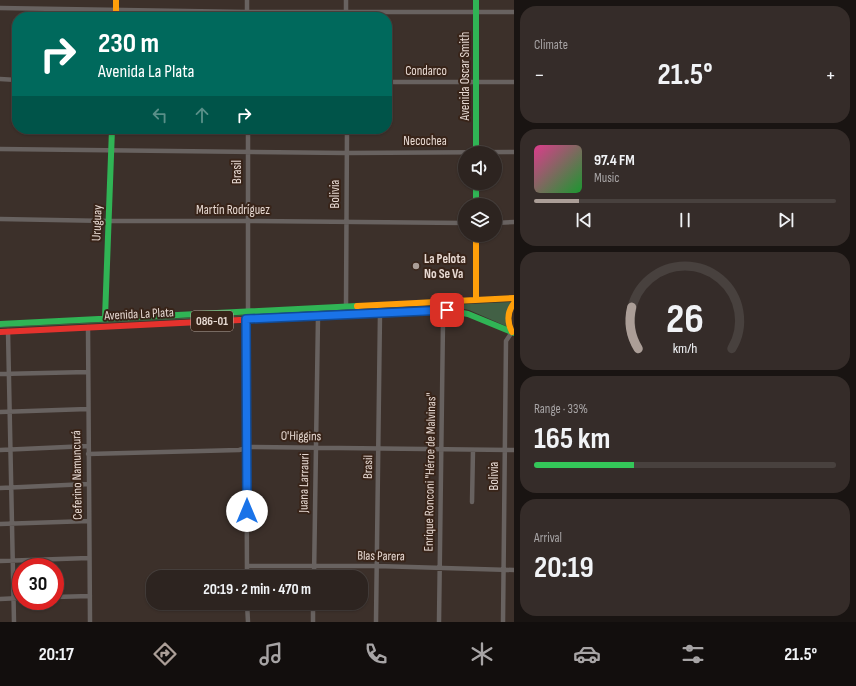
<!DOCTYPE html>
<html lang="en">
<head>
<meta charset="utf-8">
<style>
	body { margin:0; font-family:"Sofia Sans Condensed",sans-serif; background:#352c29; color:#f1f3f6; height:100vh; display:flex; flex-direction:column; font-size:15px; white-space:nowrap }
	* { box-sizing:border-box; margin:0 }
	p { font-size:13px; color:#a7a4a5 }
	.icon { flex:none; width:22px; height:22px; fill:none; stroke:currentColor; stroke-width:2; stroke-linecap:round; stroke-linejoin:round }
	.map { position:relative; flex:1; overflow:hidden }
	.drawer { display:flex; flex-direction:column; gap:6px; padding:6px; background:#191412; width:342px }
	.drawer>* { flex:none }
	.top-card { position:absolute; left:12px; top:12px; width:380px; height:122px; border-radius:16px; box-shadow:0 1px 3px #0004,0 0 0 1px #48413e; background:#00695c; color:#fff; overflow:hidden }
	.buttons { position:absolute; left:458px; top:146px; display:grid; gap:8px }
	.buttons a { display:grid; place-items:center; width:44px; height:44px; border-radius:50%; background:#2d2420; box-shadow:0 1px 3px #0004,0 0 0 1px #48413e; font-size:20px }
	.speed { position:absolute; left:12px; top:558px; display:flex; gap:8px; font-size:20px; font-weight:700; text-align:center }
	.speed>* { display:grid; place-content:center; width:52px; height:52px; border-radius:50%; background:#2d2420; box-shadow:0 1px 3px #0004,0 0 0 1px #48413e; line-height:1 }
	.speed .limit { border:6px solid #d22; background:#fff; color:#111 }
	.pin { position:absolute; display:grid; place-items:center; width:34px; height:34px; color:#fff; margin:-17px; border-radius:8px; box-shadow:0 2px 6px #0006 }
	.me { position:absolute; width:44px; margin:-22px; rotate:0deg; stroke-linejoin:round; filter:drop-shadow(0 0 3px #0008) }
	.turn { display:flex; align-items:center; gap:14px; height:84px; padding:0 20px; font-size:18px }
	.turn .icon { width:52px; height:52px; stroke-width:2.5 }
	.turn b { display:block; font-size:28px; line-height:34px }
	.lanes { display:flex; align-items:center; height:38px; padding:0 20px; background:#0003; justify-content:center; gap:20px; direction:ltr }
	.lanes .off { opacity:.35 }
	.big { font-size:30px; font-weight:700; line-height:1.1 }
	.drawer .card { flex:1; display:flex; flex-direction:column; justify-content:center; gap:6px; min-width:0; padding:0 14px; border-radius:16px; background:#352c29 }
	.drawer .dial { align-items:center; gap:0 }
	.dial svg { height:104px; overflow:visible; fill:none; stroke:#48413e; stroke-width:7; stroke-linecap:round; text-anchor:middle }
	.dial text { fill:#f1f3f6; stroke:none }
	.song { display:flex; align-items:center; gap:12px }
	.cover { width:48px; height:48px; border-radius:6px; background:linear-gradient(135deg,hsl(330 70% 55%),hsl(130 70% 35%)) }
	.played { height:4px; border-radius:2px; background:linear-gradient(90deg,#ab9e97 15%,#48413e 15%) }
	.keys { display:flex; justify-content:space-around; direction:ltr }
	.heat { display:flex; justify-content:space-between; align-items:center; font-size:22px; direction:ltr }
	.charge { height:6px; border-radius:3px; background:linear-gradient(90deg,#34c759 33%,#48413e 0) }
	.trip { position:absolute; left:146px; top:570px; width:222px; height:40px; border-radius:16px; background:#2d2420; box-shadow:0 1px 3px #0004,0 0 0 1px #48413e; font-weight:700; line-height:40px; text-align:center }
	.tab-bar { display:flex; height:64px; justify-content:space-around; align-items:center; background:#120e0d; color:#a7a4a5 }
	.tab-bar .icon { width:28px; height:28px }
	.tab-bar .active { color:#ab9e97 }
	.tab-bar b { font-size:18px; color:#f1f3f6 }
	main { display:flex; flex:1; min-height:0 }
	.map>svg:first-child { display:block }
	.green { fill:#426045 }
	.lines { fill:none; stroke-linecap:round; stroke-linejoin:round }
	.street { stroke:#686260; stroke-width:4.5 }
	.fast { stroke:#30b455; stroke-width:6 }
	.slow { stroke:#ff9f0a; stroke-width:6 }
	.jam { stroke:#e5322d; stroke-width:6 }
	.route-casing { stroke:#114b97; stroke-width:10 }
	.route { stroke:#1a73e8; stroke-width:7 }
	.poi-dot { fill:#ab9e97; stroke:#382419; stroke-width:1.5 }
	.labels { text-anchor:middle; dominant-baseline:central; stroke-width:4; stroke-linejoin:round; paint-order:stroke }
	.shield { fill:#382419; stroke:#b2a39a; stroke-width:1 }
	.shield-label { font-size:12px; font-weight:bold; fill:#e7d9d2 }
	.street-label { font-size:13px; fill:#e7d9d2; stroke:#382419 }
	.poi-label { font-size:13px; font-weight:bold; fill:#e7d9d2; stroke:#382419; text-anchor:start }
</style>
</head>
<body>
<main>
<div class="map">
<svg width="514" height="622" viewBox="0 0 514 622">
	<rect width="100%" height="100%" fill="#3c302a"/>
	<path class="green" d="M 511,302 L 508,327 L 469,310 L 451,306 L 0,328 L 0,327 Z"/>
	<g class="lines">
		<path class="street" d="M 0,8 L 247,12 L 514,12
			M 247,17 L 247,0
			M 346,17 L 346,0
			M 0,79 L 17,80
			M 387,82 L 514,82
			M 248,129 L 248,312
			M 0,149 L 347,153 L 514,152
			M 0,219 L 108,221 L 248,221 L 465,223
			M 495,223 L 514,222
			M 346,306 L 347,129
			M 246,319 L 247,577
			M 88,327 L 90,622
			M 8,331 L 14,622
			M 0,374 L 88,372
			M 0,412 L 88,409
			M 0,450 L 88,446
			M 88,454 L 239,450 L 251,447 L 514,450
			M 0,488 L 88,484
			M 472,502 L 473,450
			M 0,524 L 89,521
			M 0,561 L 89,558
			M 247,566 L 377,566 L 514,570
			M 314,577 L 318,317
			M 55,597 L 90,596
			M 0,599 L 21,598
			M 247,603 L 248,622
			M 313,622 L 313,603
			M 376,622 L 380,313
			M 439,622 L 443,322
			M 503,622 L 506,341 L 512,332"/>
		<path class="fast" d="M 476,0 L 476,153
			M 476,183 L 476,205
			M 105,318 L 112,129
			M 240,320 L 447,310 L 468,314 L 514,333
			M 0,324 L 357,306"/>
		<path class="slow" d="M 116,0 L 116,17
			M 476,235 L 476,300
			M 357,306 L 514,298
			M 512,332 C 507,322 507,312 514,303"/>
		<path class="jam" d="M 0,332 L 240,320"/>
	</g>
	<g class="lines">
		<g class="route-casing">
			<path id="route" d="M 247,511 L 246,319 L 447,310"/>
		</g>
		<use href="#route" class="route"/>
	</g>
	<circle class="poi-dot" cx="416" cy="266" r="4"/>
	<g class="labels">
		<rect class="shield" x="191" y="311" width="42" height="20" rx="3"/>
		<g class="shield-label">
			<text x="212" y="321">086-01</text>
		</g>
		<g class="street-label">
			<text x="426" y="71">Condarco</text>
			<text transform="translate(465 76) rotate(-90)">Avenida Oscar Smith</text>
			<text x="425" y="141">Necochea</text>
			<text transform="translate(237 172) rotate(-90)">Brasil</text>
			<text transform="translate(335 194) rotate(-90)">Bolivia</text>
			<text x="233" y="210">Martín Rodríguez</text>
			<text transform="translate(97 223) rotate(-88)">Uruguay</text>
			<text transform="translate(139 314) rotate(-3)">Avenida La Plata</text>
			<text transform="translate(301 436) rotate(1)">O'Higgins</text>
			<text transform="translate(368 467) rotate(-89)">Brasil</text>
			<text transform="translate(430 472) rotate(-89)">Enrique Ronconi "Héroe de Malvinas"</text>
			<text transform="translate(77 475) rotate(-91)">Ceferino Namuncurá</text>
			<text transform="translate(494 476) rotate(-90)">Bolivia</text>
			<text transform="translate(304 483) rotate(-89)">Juana Larrauri</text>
			<text transform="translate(381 556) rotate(1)">Blas Parera</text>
		</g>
		<g class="poi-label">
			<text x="424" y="259">La Pelota<tspan x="424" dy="15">No Se Va</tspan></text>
		</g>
	</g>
</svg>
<div class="buttons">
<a><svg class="icon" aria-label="sound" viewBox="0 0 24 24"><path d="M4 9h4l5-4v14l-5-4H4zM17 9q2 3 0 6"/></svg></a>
<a><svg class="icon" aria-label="layers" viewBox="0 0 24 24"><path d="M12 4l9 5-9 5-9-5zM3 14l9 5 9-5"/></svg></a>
</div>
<div class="speed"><div class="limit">30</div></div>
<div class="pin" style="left:447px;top:310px;background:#d93025"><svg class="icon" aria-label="arrive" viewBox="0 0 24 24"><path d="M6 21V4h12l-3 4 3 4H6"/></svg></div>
<svg class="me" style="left:247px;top:511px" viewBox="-20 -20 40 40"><circle r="19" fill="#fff"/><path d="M0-13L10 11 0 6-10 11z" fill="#1a73e8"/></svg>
<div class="trip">20:19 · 2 min · 470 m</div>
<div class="top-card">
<div class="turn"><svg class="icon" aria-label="right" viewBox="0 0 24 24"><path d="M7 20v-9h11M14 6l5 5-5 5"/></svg><div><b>230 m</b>Avenida La Plata</div></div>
<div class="lanes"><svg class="icon off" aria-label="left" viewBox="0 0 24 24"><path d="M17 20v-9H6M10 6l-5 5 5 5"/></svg><svg class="icon off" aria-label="ahead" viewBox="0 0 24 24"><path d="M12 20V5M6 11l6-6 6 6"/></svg><svg class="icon" aria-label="right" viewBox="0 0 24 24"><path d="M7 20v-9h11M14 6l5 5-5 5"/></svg></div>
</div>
</div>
<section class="drawer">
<div class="card"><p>Climate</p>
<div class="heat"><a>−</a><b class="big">21.5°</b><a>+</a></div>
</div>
<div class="card">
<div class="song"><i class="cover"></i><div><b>97.4 FM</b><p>Music</p></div></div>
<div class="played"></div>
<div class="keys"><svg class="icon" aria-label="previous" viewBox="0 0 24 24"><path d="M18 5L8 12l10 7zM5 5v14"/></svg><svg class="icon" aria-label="pause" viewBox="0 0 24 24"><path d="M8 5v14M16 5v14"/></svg><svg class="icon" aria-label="next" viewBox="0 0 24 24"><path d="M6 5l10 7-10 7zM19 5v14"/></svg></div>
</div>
<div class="card dial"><svg viewBox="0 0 100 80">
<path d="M14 69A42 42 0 1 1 86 69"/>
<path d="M14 69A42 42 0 0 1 9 37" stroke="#ab9e97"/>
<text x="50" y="56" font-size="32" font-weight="700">26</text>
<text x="50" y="72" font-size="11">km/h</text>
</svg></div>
<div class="card"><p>Range · 33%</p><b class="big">165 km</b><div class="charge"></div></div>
<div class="card"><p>Arrival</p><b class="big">20:19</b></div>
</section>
</main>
<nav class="tab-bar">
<b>20:17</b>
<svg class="icon active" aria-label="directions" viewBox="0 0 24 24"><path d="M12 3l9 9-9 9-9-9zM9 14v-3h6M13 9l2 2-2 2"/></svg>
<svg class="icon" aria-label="music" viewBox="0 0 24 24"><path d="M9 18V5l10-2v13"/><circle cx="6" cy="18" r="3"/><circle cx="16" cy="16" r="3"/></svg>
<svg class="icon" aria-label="phone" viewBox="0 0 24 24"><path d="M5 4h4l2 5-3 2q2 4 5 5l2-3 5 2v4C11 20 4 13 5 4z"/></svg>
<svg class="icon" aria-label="climate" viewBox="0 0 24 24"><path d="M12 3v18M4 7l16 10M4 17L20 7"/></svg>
<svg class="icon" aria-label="car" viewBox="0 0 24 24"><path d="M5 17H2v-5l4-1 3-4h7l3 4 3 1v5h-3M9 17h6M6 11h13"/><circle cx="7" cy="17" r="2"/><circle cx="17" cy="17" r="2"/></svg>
<svg class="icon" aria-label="filters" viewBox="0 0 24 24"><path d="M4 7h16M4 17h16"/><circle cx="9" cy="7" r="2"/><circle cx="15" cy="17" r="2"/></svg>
<b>21.5°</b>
</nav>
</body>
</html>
